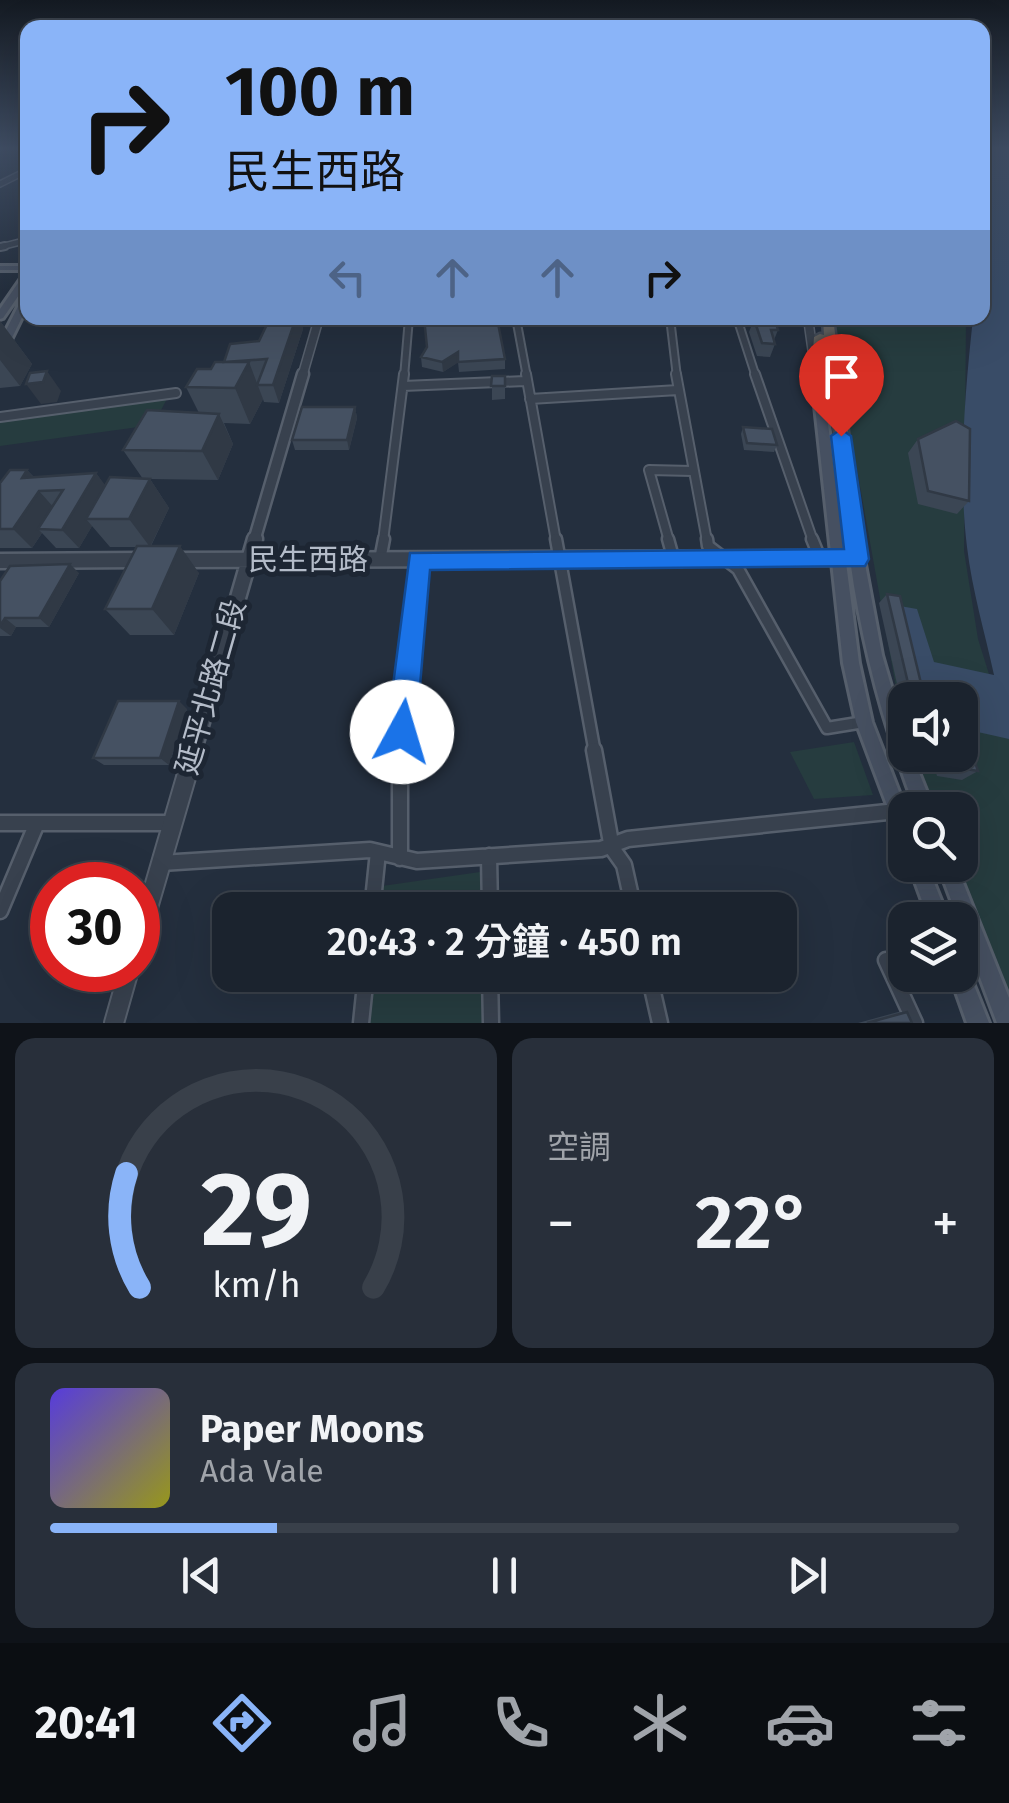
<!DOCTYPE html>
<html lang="zh-TW">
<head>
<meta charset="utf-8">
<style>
	body { margin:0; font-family:"Fira Sans","Noto Sans TC",sans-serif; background:#282f3a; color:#f1f3f6; height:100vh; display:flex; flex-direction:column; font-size:38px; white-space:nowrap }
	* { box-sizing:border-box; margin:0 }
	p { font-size:32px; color:#a0a4aa }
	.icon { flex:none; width:55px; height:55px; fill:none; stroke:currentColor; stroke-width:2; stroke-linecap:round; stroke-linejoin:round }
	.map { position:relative; height:1023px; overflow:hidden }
	.sheet { display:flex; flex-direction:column; gap:15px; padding:15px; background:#0f1319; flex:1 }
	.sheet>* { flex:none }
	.top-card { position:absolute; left:20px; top:20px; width:970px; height:305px; border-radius:20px; box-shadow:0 10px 40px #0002,0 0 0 2px #39404a; background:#8ab4f8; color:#111; overflow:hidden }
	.controls { position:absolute; left:888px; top:682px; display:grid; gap:20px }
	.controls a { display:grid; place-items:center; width:90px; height:90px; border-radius:20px; background:#1b232e; box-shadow:0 10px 40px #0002,0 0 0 2px #39404a; font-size:50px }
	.speed { position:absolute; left:30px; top:862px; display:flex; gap:20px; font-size:50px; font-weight:700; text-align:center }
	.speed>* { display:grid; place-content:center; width:130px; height:130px; border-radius:50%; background:#1b232e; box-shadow:0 10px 40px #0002,0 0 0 2px #39404a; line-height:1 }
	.speed .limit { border:15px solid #d22; background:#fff; color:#111 }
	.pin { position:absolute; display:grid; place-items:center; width:85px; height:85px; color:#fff; margin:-102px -42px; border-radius:50% 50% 50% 0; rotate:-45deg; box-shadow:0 0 10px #0007 }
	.pin .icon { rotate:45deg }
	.me { position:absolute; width:110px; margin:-55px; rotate:6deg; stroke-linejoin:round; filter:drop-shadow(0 0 8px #0008) }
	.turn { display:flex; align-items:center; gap:35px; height:210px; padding:0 40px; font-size:45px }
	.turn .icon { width:130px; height:130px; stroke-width:2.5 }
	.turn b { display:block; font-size:70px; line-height:85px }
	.lanes { display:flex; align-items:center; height:95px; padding:0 40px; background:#0003; justify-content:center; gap:50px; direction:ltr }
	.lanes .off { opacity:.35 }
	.big { font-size:75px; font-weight:600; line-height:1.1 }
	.sheet .tile { flex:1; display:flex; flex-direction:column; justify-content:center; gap:15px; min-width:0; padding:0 35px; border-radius:20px; background:#282f3a }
	.sheet .dial { align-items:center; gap:0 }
	.dial svg { height:260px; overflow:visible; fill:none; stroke:#39404a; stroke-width:7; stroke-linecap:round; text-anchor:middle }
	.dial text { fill:#f1f3f6; stroke:none }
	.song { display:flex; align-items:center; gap:30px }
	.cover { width:120px; height:120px; border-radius:15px; background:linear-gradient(135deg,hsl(250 70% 55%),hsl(60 70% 35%)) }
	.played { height:10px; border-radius:5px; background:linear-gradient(90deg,#8ab4f8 25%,#39404a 25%) }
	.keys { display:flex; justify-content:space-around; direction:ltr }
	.heat { display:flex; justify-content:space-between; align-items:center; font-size:55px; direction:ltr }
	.sheet .tiles { flex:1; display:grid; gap:15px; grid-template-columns:1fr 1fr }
	.tile:last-child { grid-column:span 2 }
	.trip { position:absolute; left:212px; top:892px; width:585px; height:100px; border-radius:20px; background:#1b232e; box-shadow:0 10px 40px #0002,0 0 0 2px #39404a; font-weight:600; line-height:100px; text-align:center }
	.dock { display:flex; height:160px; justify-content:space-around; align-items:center; background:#0b0e12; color:#a0a4aa }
	.dock .icon { width:70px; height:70px }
	.dock .selected { color:#8ab4f8 }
	.dock b { font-size:45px; color:#f1f3f6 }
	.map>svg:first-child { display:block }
	.green { fill:#263c3f }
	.water { fill:#394c67 }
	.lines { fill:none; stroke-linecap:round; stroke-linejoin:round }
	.minor-far4-casing { stroke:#565f6c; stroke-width:8 }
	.minor-far3-casing { stroke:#565f6c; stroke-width:10 }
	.minor-far2-casing { stroke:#565f6c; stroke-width:12 }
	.minor-far1-casing { stroke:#565f6c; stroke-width:15 }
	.minor-casing { stroke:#565f6c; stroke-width:19 }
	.tertiary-far3-casing { stroke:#565f6c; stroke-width:11 }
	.tertiary-far2-casing { stroke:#565f6c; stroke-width:15 }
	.tertiary-far1-casing { stroke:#565f6c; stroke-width:19 }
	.tertiary-casing { stroke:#565f6c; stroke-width:22 }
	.secondary-casing { stroke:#565f6c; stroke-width:6 }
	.trunk-casing { stroke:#434c59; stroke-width:5 }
	.minor-far4 { stroke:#38414e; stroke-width:5 }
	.minor-far3 { stroke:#38414e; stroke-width:6 }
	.minor-far2 { stroke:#38414e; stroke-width:8 }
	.minor-far1 { stroke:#38414e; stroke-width:10 }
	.minor { stroke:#38414e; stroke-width:14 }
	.tertiary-far3 { stroke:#38414e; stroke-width:8 }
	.tertiary-far2 { stroke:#38414e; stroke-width:10 }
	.tertiary-far1 { stroke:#38414e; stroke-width:14 }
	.tertiary { stroke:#38414e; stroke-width:18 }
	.secondary { fill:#465061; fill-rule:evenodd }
	.trunk { fill:#656462; fill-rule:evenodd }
	.wall { fill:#3b4654 }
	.shaded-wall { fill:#303945 }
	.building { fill:#455162; stroke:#303945; stroke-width:2.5 }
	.route { fill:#1a73e8; stroke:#114b97; stroke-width:2.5 }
	.labels { text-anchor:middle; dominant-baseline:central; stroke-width:10; stroke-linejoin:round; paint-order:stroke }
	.street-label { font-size:30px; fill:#b4bcc9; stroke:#1d2633 }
</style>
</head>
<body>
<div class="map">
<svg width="1009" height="1023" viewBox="0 0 1009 1023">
	<rect width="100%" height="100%" fill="#242f3e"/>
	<path class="green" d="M 830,318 L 966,318 L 964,551 L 978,639 L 1009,738 L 1009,1020 L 948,865 L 960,865 L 960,810 L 926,810 L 908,755 L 960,755 L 960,700 L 905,700 L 905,738 Z
		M 168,397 L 153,425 L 0,446 L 0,419 Z
		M 854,742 L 873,795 L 814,799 L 790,752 Z
		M 480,872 L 481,910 L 380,910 L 382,886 Z
		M 374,975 L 482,975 L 483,1023 L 369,1023 Z"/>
	<path class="water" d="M 983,147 L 1009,147 L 1009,739 L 960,728 L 960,700 L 916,700 L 894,605 L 917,609 L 934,662 L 994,675 C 985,633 972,590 967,547 C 958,473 965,392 973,318 L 982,318 Z"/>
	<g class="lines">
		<g class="minor-far4-casing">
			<path id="minor-far4" d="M 0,184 L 28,170
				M 0,247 L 28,240"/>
		</g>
		<g class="minor-far3-casing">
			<path id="minor-far3" d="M 0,247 L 5,246
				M 516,318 L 527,377
				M 670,318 L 677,377
				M 737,318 L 756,377
				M 404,377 L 409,318"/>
		</g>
		<g class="minor-far2-casing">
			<path id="minor-far2" d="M 526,374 L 556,541
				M 676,374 L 707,541
				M 755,374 L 813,541
				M 403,386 L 525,381
				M 530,399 L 678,390
				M 0,417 L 176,393
				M 383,541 L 404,374
				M 669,541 L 649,470 L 692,471"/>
		</g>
		<g class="minor-far1-casing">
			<path id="minor-far1" d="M 556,539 L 595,753
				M 668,539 L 673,557
				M 707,539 L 708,546 L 738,569 L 827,728 L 864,722
				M 812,539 L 819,556
				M 380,560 L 384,539
				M 400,753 L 418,560"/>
		</g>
		<g class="minor-casing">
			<path id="minor" d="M 400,750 L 400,858
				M 594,750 L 612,848 L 624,865 L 634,910
				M 0,823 L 172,823
				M 489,856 L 490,910
				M 161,863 L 370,850 L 417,861 L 601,849 L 628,839 L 897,811
				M 372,910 L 378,852
				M 0,911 L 37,823
				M 886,960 L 915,1023
				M 490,975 L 491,1023
				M 649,975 L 660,1023
				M 361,1023 L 366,975"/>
		</g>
		<g class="tertiary-far3-casing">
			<path id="tertiary-far3" d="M 808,318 L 815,368
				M 302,377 L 319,318"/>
		</g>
		<g class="tertiary-far2-casing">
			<path id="tertiary-far2" d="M 254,541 L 303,374"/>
		</g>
		<g class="tertiary-far1-casing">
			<path id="tertiary-far1" d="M 174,560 L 846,558
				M 0,561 L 141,560
				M 193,753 L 255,539"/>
		</g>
		<g class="tertiary-casing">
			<path id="tertiary" d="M 138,942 L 194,750
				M 114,1023 L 129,970"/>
		</g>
		<g class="secondary-casing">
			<path id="secondary" d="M 0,266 L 28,266 L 28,270 L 0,270 Z
				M 25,273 L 28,273 L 28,282 L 3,318 L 0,319 L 0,309 Z
				M 25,293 L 28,293 L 28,305 L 5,352 L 0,355 L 0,342 Z
				M 817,375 L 822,378 L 859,663 L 872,722 L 906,810 L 905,840 L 899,837 L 856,722 L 843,663 L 812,378 Z
				M 857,554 L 862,555 L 864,559 L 882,655 L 905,734 L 905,755 L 912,755 L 934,810 L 916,810 C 884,728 862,646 850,559 L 852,555 Z
				M 909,865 L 927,865 L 949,920 L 929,920 Z
				M 938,865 L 956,865 L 1009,998 L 1009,1023 L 997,1023 Z
				M 960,965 L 967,968 L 989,1023 L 967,1023 L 950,975 L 960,975 Z"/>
		</g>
		<g class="trunk-casing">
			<path id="trunk" d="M 823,318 L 833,318 L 865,559 L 863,564 L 857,566 L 851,564 L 849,559 L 825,343 L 823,378 L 817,382 L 811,378 L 814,337 L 820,334 L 824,335 Z"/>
		</g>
		<use href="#minor-far4" class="minor-far4"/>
		<use href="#minor-far3" class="minor-far3"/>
		<use href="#minor-far2" class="minor-far2"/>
		<use href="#minor-far1" class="minor-far1"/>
		<use href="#minor" class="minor"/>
		<use href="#tertiary-far3" class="tertiary-far3"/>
		<use href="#tertiary-far2" class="tertiary-far2"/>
		<use href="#tertiary-far1" class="tertiary-far1"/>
		<use href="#tertiary" class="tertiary"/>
		<use href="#secondary" class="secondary"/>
		<use href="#trunk" class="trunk"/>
	</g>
	<path class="wall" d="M 270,318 L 300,318 L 303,329 L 279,403 L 264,402 L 263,399 L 250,424 L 224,423 L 233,444 L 218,480 L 150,479 L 169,508 L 151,546 L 199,573 L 174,635 L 130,635 L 105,609 L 136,547 L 110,547 L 92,526 L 79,548 L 56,548 L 42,533 L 32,548 L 0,548 L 0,483 L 27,470 L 34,477 L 96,473 L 105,486 L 143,479 L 123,450 L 199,413 L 186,387 L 211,369 L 259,341 Z
		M 754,319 L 778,330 L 774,340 L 775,344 L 770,357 L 757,356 L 749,332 Z
		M 0,321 L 32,364 L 20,386 L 0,388 Z
		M 427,347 L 505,359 L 505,369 L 459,372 L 458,362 L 443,372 L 422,367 L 421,357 Z
		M 492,376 L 505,376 L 505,399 L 492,400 Z
		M 355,407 L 357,418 L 349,450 L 295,450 L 292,440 Z
		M 743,427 L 777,445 L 774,452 L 744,450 L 741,434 Z
		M 918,439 L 969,501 L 957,514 L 918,504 L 908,453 Z
		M 79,573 L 49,627 L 16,627 L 11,636 L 0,636 L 0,581 Z
		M 887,594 L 925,700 L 905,700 L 905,720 L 879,603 Z
		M 187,709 L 169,765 L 104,765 L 93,758 Z
		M 931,755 L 960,755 L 978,771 L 962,780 L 937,776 Z
		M 898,1012 L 907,1012 L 912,1023 L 858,1023 Z"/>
	<path class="shaded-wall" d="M 296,318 L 300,318 L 303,329 L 279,403 L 273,385 Z
		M 0,321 L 32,364 L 20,386 L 0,360 Z
		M 458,352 L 459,362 L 443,372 L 442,362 Z
		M 249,362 L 263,399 L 250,424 L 235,388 Z
		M 47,371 L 61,391 L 57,402 L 41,404 L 26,384 Z
		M 355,407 L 357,418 L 349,450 L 347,440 Z
		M 219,414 L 233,444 L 218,480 L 202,451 Z
		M 27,470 L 44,489 L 39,491 L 56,510 L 38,529 L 42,533 L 32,548 L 13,529 L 22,478 Z
		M 96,473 L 111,493 L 86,519 L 92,526 L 79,548 L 62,530 Z
		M 150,479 L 169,508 L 150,547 L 129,519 Z
		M 180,546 L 199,573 L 174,635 L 152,609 Z
		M 70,564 L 79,573 L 49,627 L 39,618 Z
		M 5,618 L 16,627 L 11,636 L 0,628 Z
		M 179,701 L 187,709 L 169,765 L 160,758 Z"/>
	<path class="building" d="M 270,318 L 296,318 L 273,385 L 257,385 L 267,359 L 224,362 L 230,344 L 259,341 Z
		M 424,318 L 497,318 L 505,359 L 458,362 L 458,352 L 442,362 L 421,357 L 427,347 Z
		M 754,319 L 775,320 L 778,330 L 771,330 L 775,344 L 762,343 Z
		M 215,362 L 249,362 L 235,388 L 186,387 L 197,369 L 211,369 Z
		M 47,371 L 43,382 L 26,384 L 30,373 Z
		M 492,376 L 505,376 L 505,386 L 491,386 Z
		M 302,407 L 355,407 L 347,440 L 292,440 Z
		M 147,410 L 219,414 L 202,451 L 123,450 Z
		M 956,421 L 970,429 L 969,501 L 928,491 L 918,439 Z
		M 743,427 L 772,429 L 777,445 L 747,443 Z
		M 10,470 L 27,470 L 22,478 L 96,473 L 62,530 L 38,529 L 63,490 L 39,491 L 13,529 L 0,529 L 0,483 Z
		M 110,477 L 150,479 L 129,519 L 86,519 Z
		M 137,546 L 180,546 L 152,609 L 105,609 Z
		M 70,564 L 39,618 L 5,618 L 0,626 L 0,581 L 10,566 Z
		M 887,594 L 900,596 L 925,700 L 912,700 Z
		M 118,701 L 179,701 L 160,758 L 93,758 Z
		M 960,740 L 968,741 L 978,771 L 953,767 L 949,755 L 960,755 Z
		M 907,1012 L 912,1023 L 867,1023 Z"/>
	<linearGradient id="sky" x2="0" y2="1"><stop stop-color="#141a22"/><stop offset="0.51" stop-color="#3f4d63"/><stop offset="1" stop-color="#3f4d63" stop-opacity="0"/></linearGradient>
	<rect width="1009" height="291" fill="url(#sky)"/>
	<path class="route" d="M 841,429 L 851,436 L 869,559 L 865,566 L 430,570 L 416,732 L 412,743 L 402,747 L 391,743 L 387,732 L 410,553 L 844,549 L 831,436 Z"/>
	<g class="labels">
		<g class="street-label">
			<text x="308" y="560">民生西路</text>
			<text transform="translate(211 687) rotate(-74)">延平北路二段</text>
		</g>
	</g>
</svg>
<div class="controls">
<a><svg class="icon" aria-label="sound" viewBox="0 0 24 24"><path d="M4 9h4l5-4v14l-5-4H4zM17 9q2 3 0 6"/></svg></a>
<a><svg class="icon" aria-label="search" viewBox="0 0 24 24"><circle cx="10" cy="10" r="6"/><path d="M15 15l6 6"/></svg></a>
<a><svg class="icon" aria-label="layers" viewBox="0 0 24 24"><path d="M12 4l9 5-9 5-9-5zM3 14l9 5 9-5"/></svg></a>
</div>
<div class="speed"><div class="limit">30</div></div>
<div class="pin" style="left:841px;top:436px;background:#d93025"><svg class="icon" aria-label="arrive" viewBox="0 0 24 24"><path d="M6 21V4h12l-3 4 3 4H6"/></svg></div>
<svg class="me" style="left:402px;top:732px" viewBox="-20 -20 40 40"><circle r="19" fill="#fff"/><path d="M0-13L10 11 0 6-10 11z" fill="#1a73e8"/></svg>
<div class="trip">20:43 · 2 分鐘 · 450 m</div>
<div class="top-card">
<div class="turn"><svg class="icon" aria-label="right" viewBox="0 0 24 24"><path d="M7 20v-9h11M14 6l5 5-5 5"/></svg><div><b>100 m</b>民生西路</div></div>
<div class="lanes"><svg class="icon off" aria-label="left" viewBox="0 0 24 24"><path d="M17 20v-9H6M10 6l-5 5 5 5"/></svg><svg class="icon off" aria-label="ahead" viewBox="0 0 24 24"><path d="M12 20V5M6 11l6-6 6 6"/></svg><svg class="icon off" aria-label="ahead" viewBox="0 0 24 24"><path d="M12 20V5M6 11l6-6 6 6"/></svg><svg class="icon" aria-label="right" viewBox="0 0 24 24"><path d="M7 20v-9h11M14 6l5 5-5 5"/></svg></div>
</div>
</div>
<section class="sheet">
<div class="tiles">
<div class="tile dial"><svg viewBox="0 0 100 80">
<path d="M14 69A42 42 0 1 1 86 69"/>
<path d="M14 69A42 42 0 0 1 10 34" stroke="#8ab4f8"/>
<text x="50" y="56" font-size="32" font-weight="700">29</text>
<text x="50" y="72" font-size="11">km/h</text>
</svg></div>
<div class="tile"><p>空調</p>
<div class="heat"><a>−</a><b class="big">22°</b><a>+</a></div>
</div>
<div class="tile">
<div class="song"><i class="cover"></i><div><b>Paper Moons</b><p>Ada Vale</p></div></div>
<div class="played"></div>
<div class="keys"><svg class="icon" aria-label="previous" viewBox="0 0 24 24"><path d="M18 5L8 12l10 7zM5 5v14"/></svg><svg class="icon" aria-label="pause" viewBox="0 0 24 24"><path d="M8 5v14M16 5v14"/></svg><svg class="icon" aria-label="next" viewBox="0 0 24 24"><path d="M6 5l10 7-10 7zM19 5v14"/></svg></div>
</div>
</div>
</section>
<nav class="dock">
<b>20:41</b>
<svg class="icon selected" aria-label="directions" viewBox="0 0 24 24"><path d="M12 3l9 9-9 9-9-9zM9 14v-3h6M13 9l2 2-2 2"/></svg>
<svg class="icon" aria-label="music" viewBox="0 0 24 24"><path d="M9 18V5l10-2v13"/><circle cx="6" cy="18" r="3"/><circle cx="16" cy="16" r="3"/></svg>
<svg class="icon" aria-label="phone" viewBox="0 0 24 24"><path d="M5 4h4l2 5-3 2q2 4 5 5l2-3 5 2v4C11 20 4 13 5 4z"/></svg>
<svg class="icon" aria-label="climate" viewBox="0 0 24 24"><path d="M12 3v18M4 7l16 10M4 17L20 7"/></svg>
<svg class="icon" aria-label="car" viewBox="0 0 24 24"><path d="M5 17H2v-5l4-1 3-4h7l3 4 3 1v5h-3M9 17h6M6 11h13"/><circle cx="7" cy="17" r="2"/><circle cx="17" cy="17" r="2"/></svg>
<svg class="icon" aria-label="filters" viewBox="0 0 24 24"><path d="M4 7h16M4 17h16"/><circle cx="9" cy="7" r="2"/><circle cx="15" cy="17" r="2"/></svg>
</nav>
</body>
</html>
